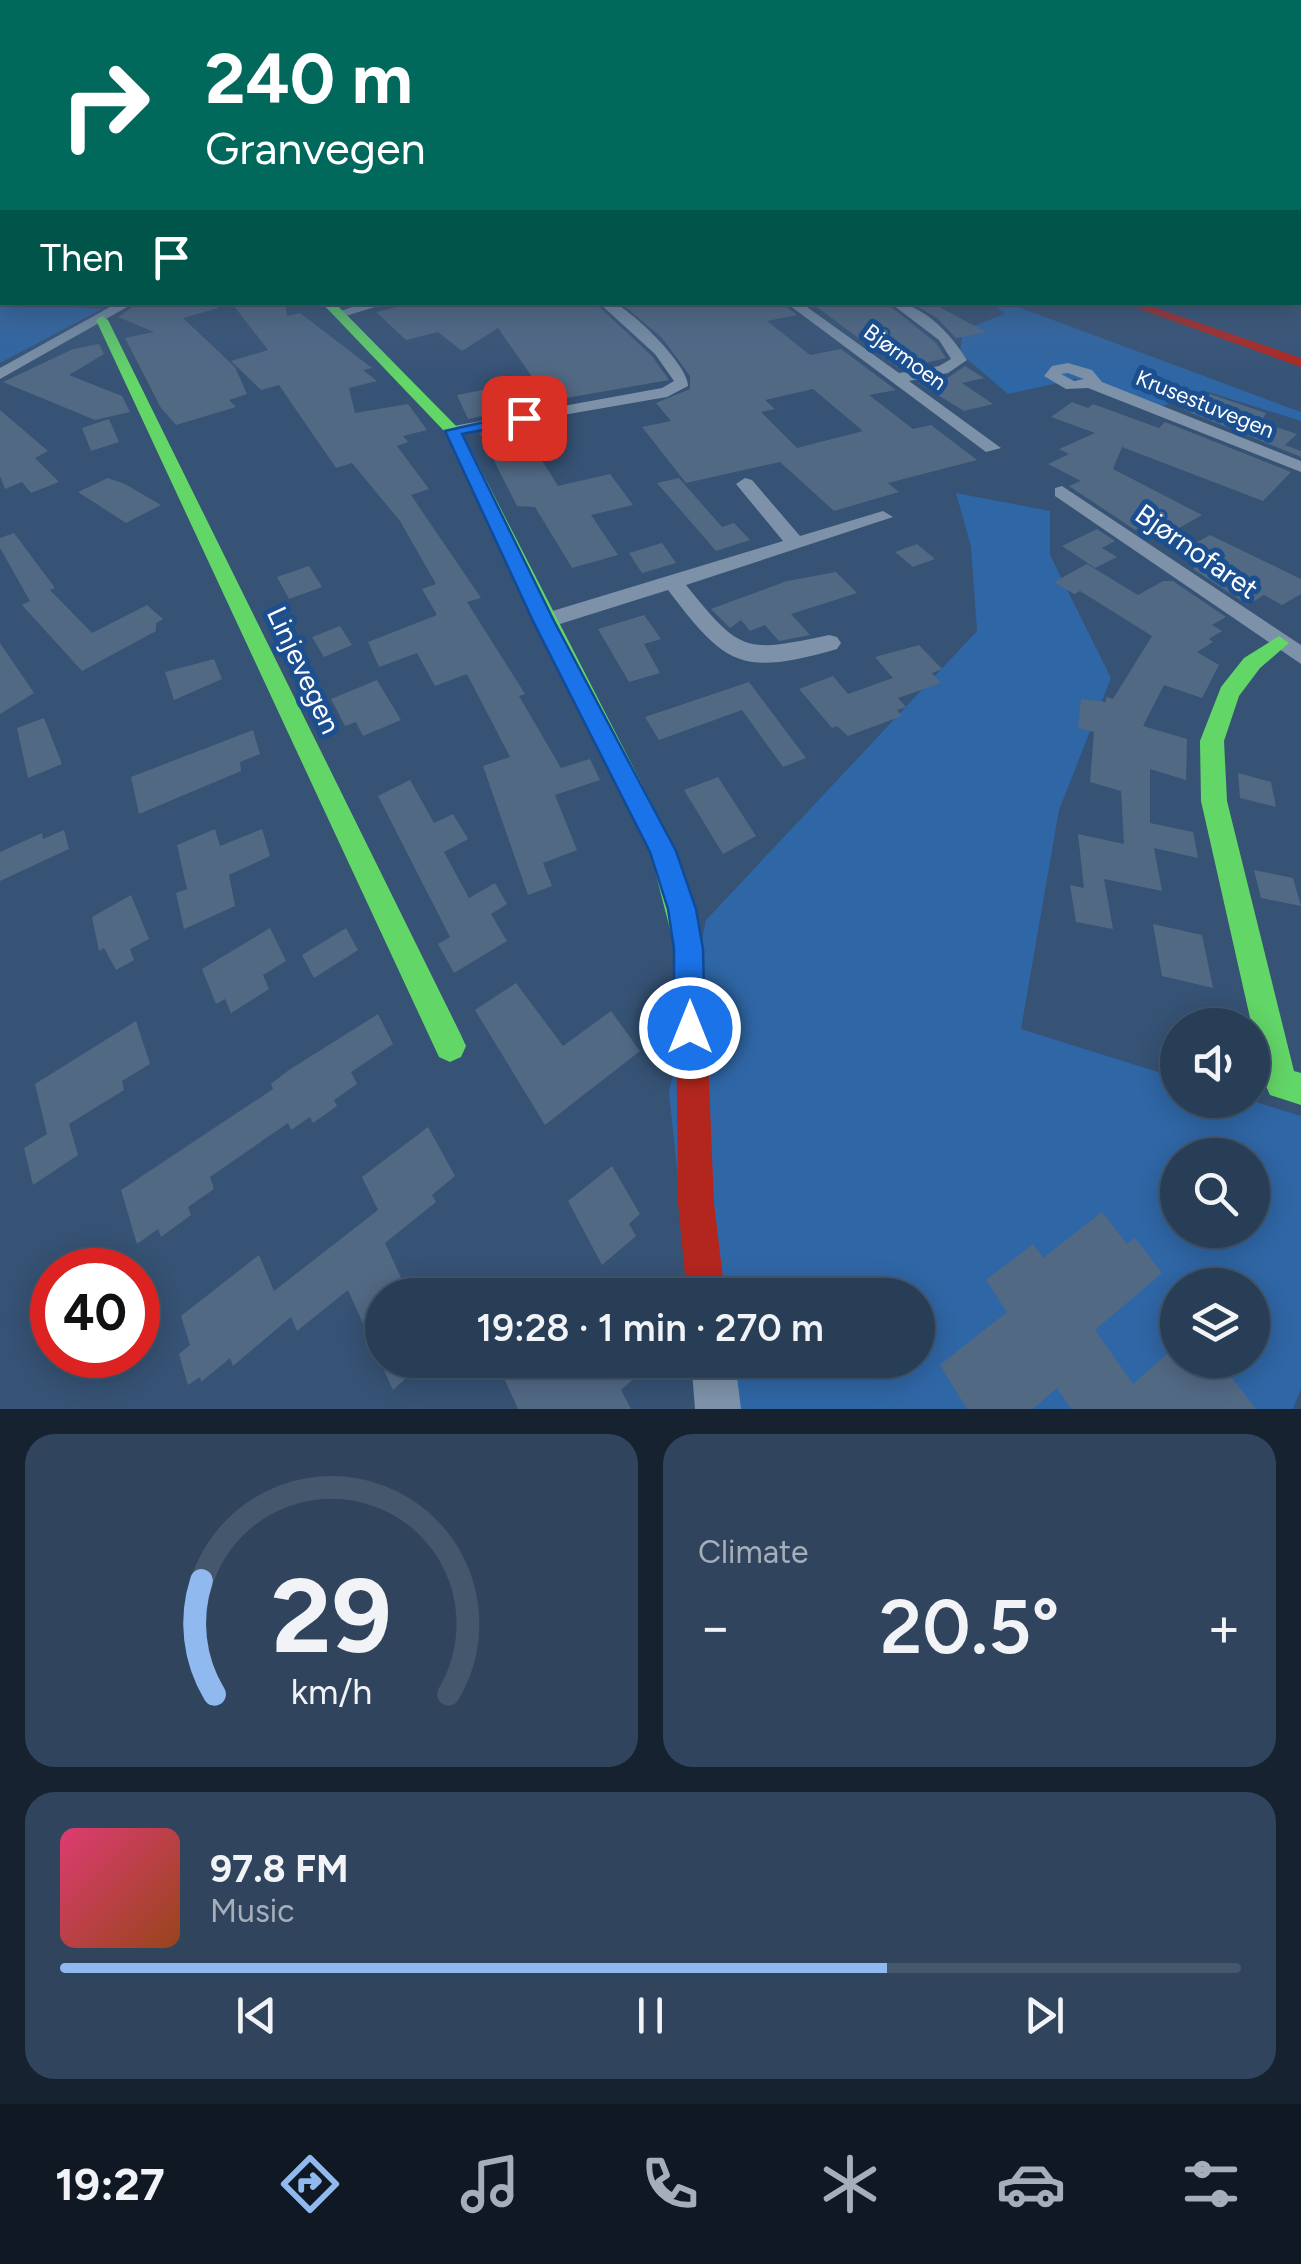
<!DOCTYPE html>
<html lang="en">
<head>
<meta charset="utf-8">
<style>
	body { margin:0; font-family:Figtree,sans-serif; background:#30455d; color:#f1f3f6; height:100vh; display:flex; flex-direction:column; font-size:38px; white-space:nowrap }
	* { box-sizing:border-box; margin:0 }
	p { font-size:32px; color:#a5aeba }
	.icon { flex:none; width:55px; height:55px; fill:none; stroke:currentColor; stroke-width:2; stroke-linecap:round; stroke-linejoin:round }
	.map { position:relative; height:1409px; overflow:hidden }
	.details { display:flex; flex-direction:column; gap:25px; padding:25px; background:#162230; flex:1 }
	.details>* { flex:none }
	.banner { position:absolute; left:0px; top:0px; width:1302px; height:305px; box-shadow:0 5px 25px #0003,0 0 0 2px #44576d; background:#00695c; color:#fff; overflow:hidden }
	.fabs { position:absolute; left:1160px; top:1008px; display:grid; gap:20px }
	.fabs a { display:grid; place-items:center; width:110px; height:110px; border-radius:50%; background:#283e57; box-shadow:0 5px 25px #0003,0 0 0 2px #44576d; font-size:50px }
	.speed { position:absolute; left:30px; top:1248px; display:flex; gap:20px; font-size:50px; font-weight:700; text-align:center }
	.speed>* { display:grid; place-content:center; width:130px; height:130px; border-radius:50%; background:#283e57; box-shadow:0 5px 25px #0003,0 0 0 2px #44576d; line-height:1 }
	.speed .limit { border:15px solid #d22; background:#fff; color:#111 }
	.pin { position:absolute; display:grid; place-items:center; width:85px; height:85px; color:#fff; margin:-42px; border-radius:20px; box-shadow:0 5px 15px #0006 }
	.me { position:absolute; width:110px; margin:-55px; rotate:0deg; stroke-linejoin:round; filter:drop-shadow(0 0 8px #0008) }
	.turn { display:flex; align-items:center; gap:35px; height:210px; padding:0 40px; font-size:45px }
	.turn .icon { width:130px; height:130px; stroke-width:2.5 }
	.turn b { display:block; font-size:70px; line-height:85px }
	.then { display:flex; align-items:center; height:95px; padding:0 40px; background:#0003; gap:20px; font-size:38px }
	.big { font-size:75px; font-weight:600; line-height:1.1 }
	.details .widget { flex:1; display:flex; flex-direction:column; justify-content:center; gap:15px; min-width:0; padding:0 35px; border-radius:30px; background:#30455d }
	.details .dial { align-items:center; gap:0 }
	.dial svg { height:260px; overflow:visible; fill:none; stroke:#44576d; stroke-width:7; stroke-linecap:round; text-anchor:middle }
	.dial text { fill:#f1f3f6; stroke:none }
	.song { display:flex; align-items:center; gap:30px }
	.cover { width:120px; height:120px; border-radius:15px; background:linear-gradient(135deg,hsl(340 70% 55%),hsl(20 70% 35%)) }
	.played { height:10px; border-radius:5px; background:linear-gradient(90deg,#90b9f0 70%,#44576d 70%) }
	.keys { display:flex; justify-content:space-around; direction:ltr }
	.heat { display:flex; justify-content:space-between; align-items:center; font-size:55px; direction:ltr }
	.details .tiles { flex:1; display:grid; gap:25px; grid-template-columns:1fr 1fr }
	.widget:last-child { grid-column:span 2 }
	.trip { position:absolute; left:365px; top:1278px; width:570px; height:100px; border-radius:50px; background:#283e57; box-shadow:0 5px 25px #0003,0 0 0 2px #44576d; font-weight:600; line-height:100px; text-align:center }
	.menu { display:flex; height:160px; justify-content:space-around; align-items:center; background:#101923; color:#a5aeba }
	.menu .icon { width:70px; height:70px }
	.menu .on { color:#90b9f0 }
	.menu b { font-size:45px; color:#f1f3f6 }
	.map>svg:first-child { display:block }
	.green { fill:#2f66a5; fill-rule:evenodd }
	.building { fill:#526984; fill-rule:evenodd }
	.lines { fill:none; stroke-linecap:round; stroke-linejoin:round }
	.street { fill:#7d92a8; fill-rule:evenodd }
	.fast { fill:#63d668; fill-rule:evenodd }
	.jam { fill:#b3261e; fill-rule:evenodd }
	.route { fill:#1a73e8; stroke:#114b97; stroke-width:2.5 }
	.labels { text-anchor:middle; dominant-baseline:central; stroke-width:10; stroke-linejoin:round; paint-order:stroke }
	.far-street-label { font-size:22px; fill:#fff; stroke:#1b4f8f }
	.street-label { font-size:28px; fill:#fff; stroke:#1b4f8f }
</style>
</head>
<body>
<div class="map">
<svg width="1301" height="1409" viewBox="0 0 1301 1409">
	<rect width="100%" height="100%" fill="#365274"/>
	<path class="green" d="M 0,298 L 2,302 L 102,309 L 0,363 Z
		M 991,303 L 1007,303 L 1301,412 L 1301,421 L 1208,392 L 1162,406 L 1076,379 L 1008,394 L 960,353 L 963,330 L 1005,314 Z
		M 956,493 L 1050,511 L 1050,555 L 1111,678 L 1059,810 L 1021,1029 L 1177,1078 L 1178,1100 L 1249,1100 L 1301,1116 L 1301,1389 L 1293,1409 L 697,1409 L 696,1360 L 918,1360 L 918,1295 L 690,1295 L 669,1092 L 706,920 L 977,631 L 971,546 ZM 1178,1155 L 1252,1155 L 1252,1230 L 1178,1230 ZM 1178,1285 L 1252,1285 L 1252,1360 L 1178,1360 Z"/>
	<path class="building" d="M 140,302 L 217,302 L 218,308 L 183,318 L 235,367 L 247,394 L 229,400 L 236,407 L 176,425 L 161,408 L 125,338 L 154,332 L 118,317 Z
		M 231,302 L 285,302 L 287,316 L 300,313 L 372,368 L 363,370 L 377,381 L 349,388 L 355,413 L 408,404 L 427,430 L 403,436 L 408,442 L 397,446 L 429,489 L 411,495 L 481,598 L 467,602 L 525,694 L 519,696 L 561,768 L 590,759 L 600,780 L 555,795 L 577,850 L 543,863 L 552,886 L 528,895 L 483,766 L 510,757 L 467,674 L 435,686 L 417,653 L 379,667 L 368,642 L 437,615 L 422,589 L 436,584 L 400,521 L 352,463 L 336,468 L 279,385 L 261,390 L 231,361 L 268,350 Z
		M 417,302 L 594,302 L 652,356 L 669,380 L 549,401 L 498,328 L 462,351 L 438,332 L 406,340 L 376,312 Z
		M 620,302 L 781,302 L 797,315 L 767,321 L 810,355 L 841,349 L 896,390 L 869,395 L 913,429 L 931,425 L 977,460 L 888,483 L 899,492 L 834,511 L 780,462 L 686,483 L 642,427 L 671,421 L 656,403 L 690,389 L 690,376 L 662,338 ZM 813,389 L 863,431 L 797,448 L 761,412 L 775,409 L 765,400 Z
		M 810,302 L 885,302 L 936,343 L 946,358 L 900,369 Z
		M 910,302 L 930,302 L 986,332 L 956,338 L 937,318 Z
		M 99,344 L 104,354 L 69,375 L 122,396 L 130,412 L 95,420 L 3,382 L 73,349 Z
		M 965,366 L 984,378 L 962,383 L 993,404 L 964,411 L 918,383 L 949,377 Z
		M 498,387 L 512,410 L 468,419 L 457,395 Z
		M 1210,394 L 1266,413 L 1261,422 L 1297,434 L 1285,445 L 1301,451 L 1301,457 L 1184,410 Z
		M 1072,402 L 1088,408 L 1093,404 L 1159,428 L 1165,422 L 1291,472 L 1263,501 L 1122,447 L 1113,469 L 1202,515 L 1170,533 L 1151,522 L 1135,530 L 1069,486 L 1081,481 L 1048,464 L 1069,454 L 1059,449 L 1095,433 L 1051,417 Z
		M 0,410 L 48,451 L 35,458 L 59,482 L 31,493 L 22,482 L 5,489 L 0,476 Z
		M 109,419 L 119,442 L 91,451 L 82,428 Z
		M 503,429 L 514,451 L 529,448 L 535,460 L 541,459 L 558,486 L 610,474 L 633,505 L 591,515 L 618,555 L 572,568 L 535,507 L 517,506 L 480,433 Z
		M 108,478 L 125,484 L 161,505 L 126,523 L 78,492 Z
		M 679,478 L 722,527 L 734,523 L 750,540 L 716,551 L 657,483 Z
		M 1097,529 L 1115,541 L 1102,548 L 1117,557 L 1095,568 L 1062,546 Z
		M 14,533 L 55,588 L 50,590 L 92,633 L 147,605 L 163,619 L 156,623 L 156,631 L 82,671 L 22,605 L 30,601 L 0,548 L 0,538 Z
		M 1210,535 L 1301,579 L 1301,594 L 1282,605 L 1264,595 L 1248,605 L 1193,569 L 1208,559 L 1187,548 Z
		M 662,543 L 676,563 L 642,573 L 629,553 Z
		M 917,544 L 935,559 L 913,567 L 895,552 Z
		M 1087,564 L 1138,595 L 1163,581 L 1173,581 L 1226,617 L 1212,625 L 1222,631 L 1209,639 L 1213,642 L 1197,652 L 1219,665 L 1202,698 L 1164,685 L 1143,726 L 1187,739 L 1186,780 L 1150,769 L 1150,823 L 1193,832 L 1198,858 L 1154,848 L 1162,891 L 1104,879 L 1113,929 L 1076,922 L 1070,885 L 1084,888 L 1078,834 L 1124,844 L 1121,791 L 1090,782 L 1094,732 L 1078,728 L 1081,699 L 1106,702 L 1106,697 L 1113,699 L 1152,636 L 1080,591 L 1074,594 L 1054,582 Z
		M 309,566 L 322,587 L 289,599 L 277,577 Z
		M 836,572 L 857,593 L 791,614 L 810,635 L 779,641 L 765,625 L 750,631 L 741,620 L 730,628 L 711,609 L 787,581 Z
		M 644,615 L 661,639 L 644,644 L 660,673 L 629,682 L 598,629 Z
		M 340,626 L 352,645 L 324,657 L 312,637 Z
		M 0,643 L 34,693 L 0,714 Z
		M 919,645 L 942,669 L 932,673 L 941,683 L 898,698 L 906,707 L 897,710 L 902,716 L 848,736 L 837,726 L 832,728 L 799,689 L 833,676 L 848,694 L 893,678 L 875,657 Z
		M 214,659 L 222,679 L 174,700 L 165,672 Z
		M 377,680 L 401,720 L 363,736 L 356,722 L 345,726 L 331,699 Z
		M 749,682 L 806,758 L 783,767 L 742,710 L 659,740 L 645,717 Z
		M 44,718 L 62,764 L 28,778 L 17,728 Z
		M 253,730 L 260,754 L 240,762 L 241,771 L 139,814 L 131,777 Z
		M 1238,773 L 1271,782 L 1276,807 L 1240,798 Z
		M 718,777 L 756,836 L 723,854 L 684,790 Z
		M 410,780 L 434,823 L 453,814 L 468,839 L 444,852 L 469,898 L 495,883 L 507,904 L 491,914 L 507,941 L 454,973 L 438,944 L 450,937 L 378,796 Z
		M 215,829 L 220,846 L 262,829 L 270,856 L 229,875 L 235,906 L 184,929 L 176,893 L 187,889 L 177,845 Z
		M 64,830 L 69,849 L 0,881 L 0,852 L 42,833 L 43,839 Z
		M 1254,870 L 1293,878 L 1301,906 L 1261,898 Z
		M 131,895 L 149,939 L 130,949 L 134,960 L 116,970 L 104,948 L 99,951 L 92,917 Z
		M 1153,924 L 1202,935 L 1213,988 L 1162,976 Z
		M 270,928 L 286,961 L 263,975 L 269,989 L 231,1013 L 225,999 L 216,1004 L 202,969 Z
		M 346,928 L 358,950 L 314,978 L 302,955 Z
		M 516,983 L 563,1046 L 611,1011 L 640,1051 L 545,1125 L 475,1010 Z
		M 378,1014 L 393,1044 L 351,1072 L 357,1084 L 334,1100 L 337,1106 L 313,1123 L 310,1117 L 291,1130 L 288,1123 L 210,1177 L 214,1189 L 188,1207 L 191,1215 L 161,1237 L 158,1229 L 137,1244 L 121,1190 L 273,1089 L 271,1084 L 289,1070 Z
		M 136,1021 L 150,1064 L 122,1081 L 124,1090 L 69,1124 L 78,1155 L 33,1185 L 24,1148 L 47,1134 L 35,1084 Z
		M 428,1127 L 455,1176 L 432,1195 L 436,1202 L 385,1243 L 409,1295 L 382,1295 L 382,1360 L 426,1360 L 393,1390 L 348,1290 L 297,1331 L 291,1317 L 233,1366 L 230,1358 L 201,1382 L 200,1377 L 188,1385 L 179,1354 L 190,1345 L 181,1316 L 259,1255 L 274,1291 L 378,1210 L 362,1177 Z
		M 612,1166 L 640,1214 L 629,1224 L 636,1236 L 602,1265 L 568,1201 Z
		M 1102,1212 L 1127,1244 L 1135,1238 L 1162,1273 L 1095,1330 L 1133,1384 L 1178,1344 L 1178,1360 L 1218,1360 L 1256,1409 L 1071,1409 L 1057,1388 L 1033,1409 L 967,1409 L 940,1365 L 1007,1312 L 986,1280 L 1033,1244 L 1043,1258 Z
		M 496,1360 L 655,1360 L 621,1390 L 631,1409 L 518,1409 Z"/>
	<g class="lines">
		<path class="street" d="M 0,193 L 2,193 L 2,199 L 0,199 Z
			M 0,216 L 2,216 L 2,222 L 0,222 Z
			M 119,302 L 136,302 L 0,379 L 0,368 Z
			M 367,302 L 391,302 L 339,318 L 332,314 Z
			M 598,302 C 601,302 611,302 614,303 C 634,312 689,366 688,386 L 667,397 L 447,435 L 444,431 L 453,426 L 662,388 L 674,381 L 655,354 Z
			M 785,302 L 800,302 L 899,373 L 939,366 L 951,359 L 939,340 L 889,302 C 922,302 950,333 967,360 L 948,373 L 909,381 L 1001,448 L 986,452 Z
			M 1068,363 L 1092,370 L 1102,382 L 1301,461 L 1301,472 L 1088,388 L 1066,389 L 1044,376 L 1052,366 ZM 1068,373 L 1084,379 L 1074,381 L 1061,374 Z
			M 745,478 L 752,480 L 800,536 L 883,511 L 893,517 L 686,585 C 741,653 744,653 829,635 L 837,637 L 841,643 L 837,649 C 742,676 726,667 668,590 L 544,629 L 536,626 L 533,621 L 536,616 L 783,541 L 736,484 Z
			M 1062,486 L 1301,645 L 1301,664 L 1055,496 L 1055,488 Z
			M 691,1360 L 735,1360 L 741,1409 L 695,1409 Z"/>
		<path class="fast" d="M 321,302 L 334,302 L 461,431 L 672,843 L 703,949 L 706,1010 L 702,1021 L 691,1025 L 680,1021 L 676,1010 L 675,949 L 650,851 L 446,433 Z
			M 102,316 L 108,320 L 461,1035 L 466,1046 L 461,1057 L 450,1062 L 439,1057 L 96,320 Z
			M 1279,636 L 1289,643 L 1260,668 L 1239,696 L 1224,741 L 1227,801 L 1294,1071 L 1301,1073 L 1301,1105 L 1270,1095 L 1265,1084 L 1201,801 L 1200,741 L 1221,687 L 1244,658 Z"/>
		<path class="jam" d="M 1120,302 L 1139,302 L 1301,358 L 1301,367 Z
			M 691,995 L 702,999 L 706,1010 L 714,1203 L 725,1295 L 687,1295 L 678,1203 L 676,1010 L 680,999 Z"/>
	</g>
	<linearGradient id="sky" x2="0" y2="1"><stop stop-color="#1e2d40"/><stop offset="0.48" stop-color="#4c6688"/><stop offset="1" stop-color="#4c6688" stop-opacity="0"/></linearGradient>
	<rect width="1301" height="380" fill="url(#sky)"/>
	<path class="route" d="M 524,413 L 532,418 L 529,421 L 462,434 L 554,621 L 676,851 L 696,909 L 703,949 L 705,1028 L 701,1039 L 690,1043 L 678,1039 L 674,1028 L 674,949 L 668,909 L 650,852 L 533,621 L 445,431 Z"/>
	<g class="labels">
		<g class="far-street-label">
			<text transform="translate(905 357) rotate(36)">Bjørmoen</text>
			<text transform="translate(1205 404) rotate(22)">Krusestuvegen</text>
		</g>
		<g class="street-label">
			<text transform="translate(1197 551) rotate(35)">Bjørnofaret</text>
			<text transform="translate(304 670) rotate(65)">Linjevegen</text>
		</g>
	</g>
</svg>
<div class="fabs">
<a><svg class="icon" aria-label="sound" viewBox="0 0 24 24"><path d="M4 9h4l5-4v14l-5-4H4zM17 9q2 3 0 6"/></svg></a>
<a><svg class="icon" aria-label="search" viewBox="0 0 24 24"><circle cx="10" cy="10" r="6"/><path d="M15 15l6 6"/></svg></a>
<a><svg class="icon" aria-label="layers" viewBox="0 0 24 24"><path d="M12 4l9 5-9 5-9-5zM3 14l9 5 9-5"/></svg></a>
</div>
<div class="speed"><div class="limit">40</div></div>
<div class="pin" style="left:524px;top:418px;background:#d93025"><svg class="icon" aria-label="arrive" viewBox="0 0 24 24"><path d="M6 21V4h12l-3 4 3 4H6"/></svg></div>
<svg class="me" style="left:690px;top:1028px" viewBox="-20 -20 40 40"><circle r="17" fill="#1a73e8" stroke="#fff" stroke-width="3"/><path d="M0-11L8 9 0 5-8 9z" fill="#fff"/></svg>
<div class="trip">19:28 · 1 min · 270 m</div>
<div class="banner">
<div class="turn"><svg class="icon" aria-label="right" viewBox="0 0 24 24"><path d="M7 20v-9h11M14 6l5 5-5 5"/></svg><div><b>240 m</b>Granvegen</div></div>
<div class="then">Then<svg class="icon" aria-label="arrive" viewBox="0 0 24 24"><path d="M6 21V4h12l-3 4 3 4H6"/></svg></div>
</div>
</div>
<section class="details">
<div class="tiles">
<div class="widget dial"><svg viewBox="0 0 100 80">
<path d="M14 69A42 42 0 1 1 86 69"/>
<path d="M14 69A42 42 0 0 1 10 34" stroke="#90b9f0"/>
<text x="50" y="56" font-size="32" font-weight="700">29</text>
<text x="50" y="72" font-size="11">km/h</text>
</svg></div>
<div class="widget"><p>Climate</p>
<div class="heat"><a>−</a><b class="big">20.5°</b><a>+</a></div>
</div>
<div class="widget">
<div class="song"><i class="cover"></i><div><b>97.8 FM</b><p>Music</p></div></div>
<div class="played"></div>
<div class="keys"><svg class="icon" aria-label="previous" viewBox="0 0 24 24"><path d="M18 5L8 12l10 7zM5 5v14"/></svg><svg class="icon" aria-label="pause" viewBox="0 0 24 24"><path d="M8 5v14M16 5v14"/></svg><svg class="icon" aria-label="next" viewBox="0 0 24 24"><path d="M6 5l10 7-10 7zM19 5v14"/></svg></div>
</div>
</div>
</section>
<nav class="menu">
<b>19:27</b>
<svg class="icon on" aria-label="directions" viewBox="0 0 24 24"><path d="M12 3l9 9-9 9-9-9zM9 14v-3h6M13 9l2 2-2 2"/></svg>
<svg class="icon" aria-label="music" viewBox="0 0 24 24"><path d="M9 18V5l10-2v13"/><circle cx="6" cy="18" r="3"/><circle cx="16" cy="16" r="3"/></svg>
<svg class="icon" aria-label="phone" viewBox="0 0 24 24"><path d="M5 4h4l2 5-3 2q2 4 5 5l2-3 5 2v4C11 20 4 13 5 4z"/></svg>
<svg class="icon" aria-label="climate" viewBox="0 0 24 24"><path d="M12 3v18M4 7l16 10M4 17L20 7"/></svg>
<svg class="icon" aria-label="car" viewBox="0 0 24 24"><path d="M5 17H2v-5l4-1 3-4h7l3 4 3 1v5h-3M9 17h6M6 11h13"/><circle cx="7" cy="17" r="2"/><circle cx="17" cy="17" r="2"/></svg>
<svg class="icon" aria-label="filters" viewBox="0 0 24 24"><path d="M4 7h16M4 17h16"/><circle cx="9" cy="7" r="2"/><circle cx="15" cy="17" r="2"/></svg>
</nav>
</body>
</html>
